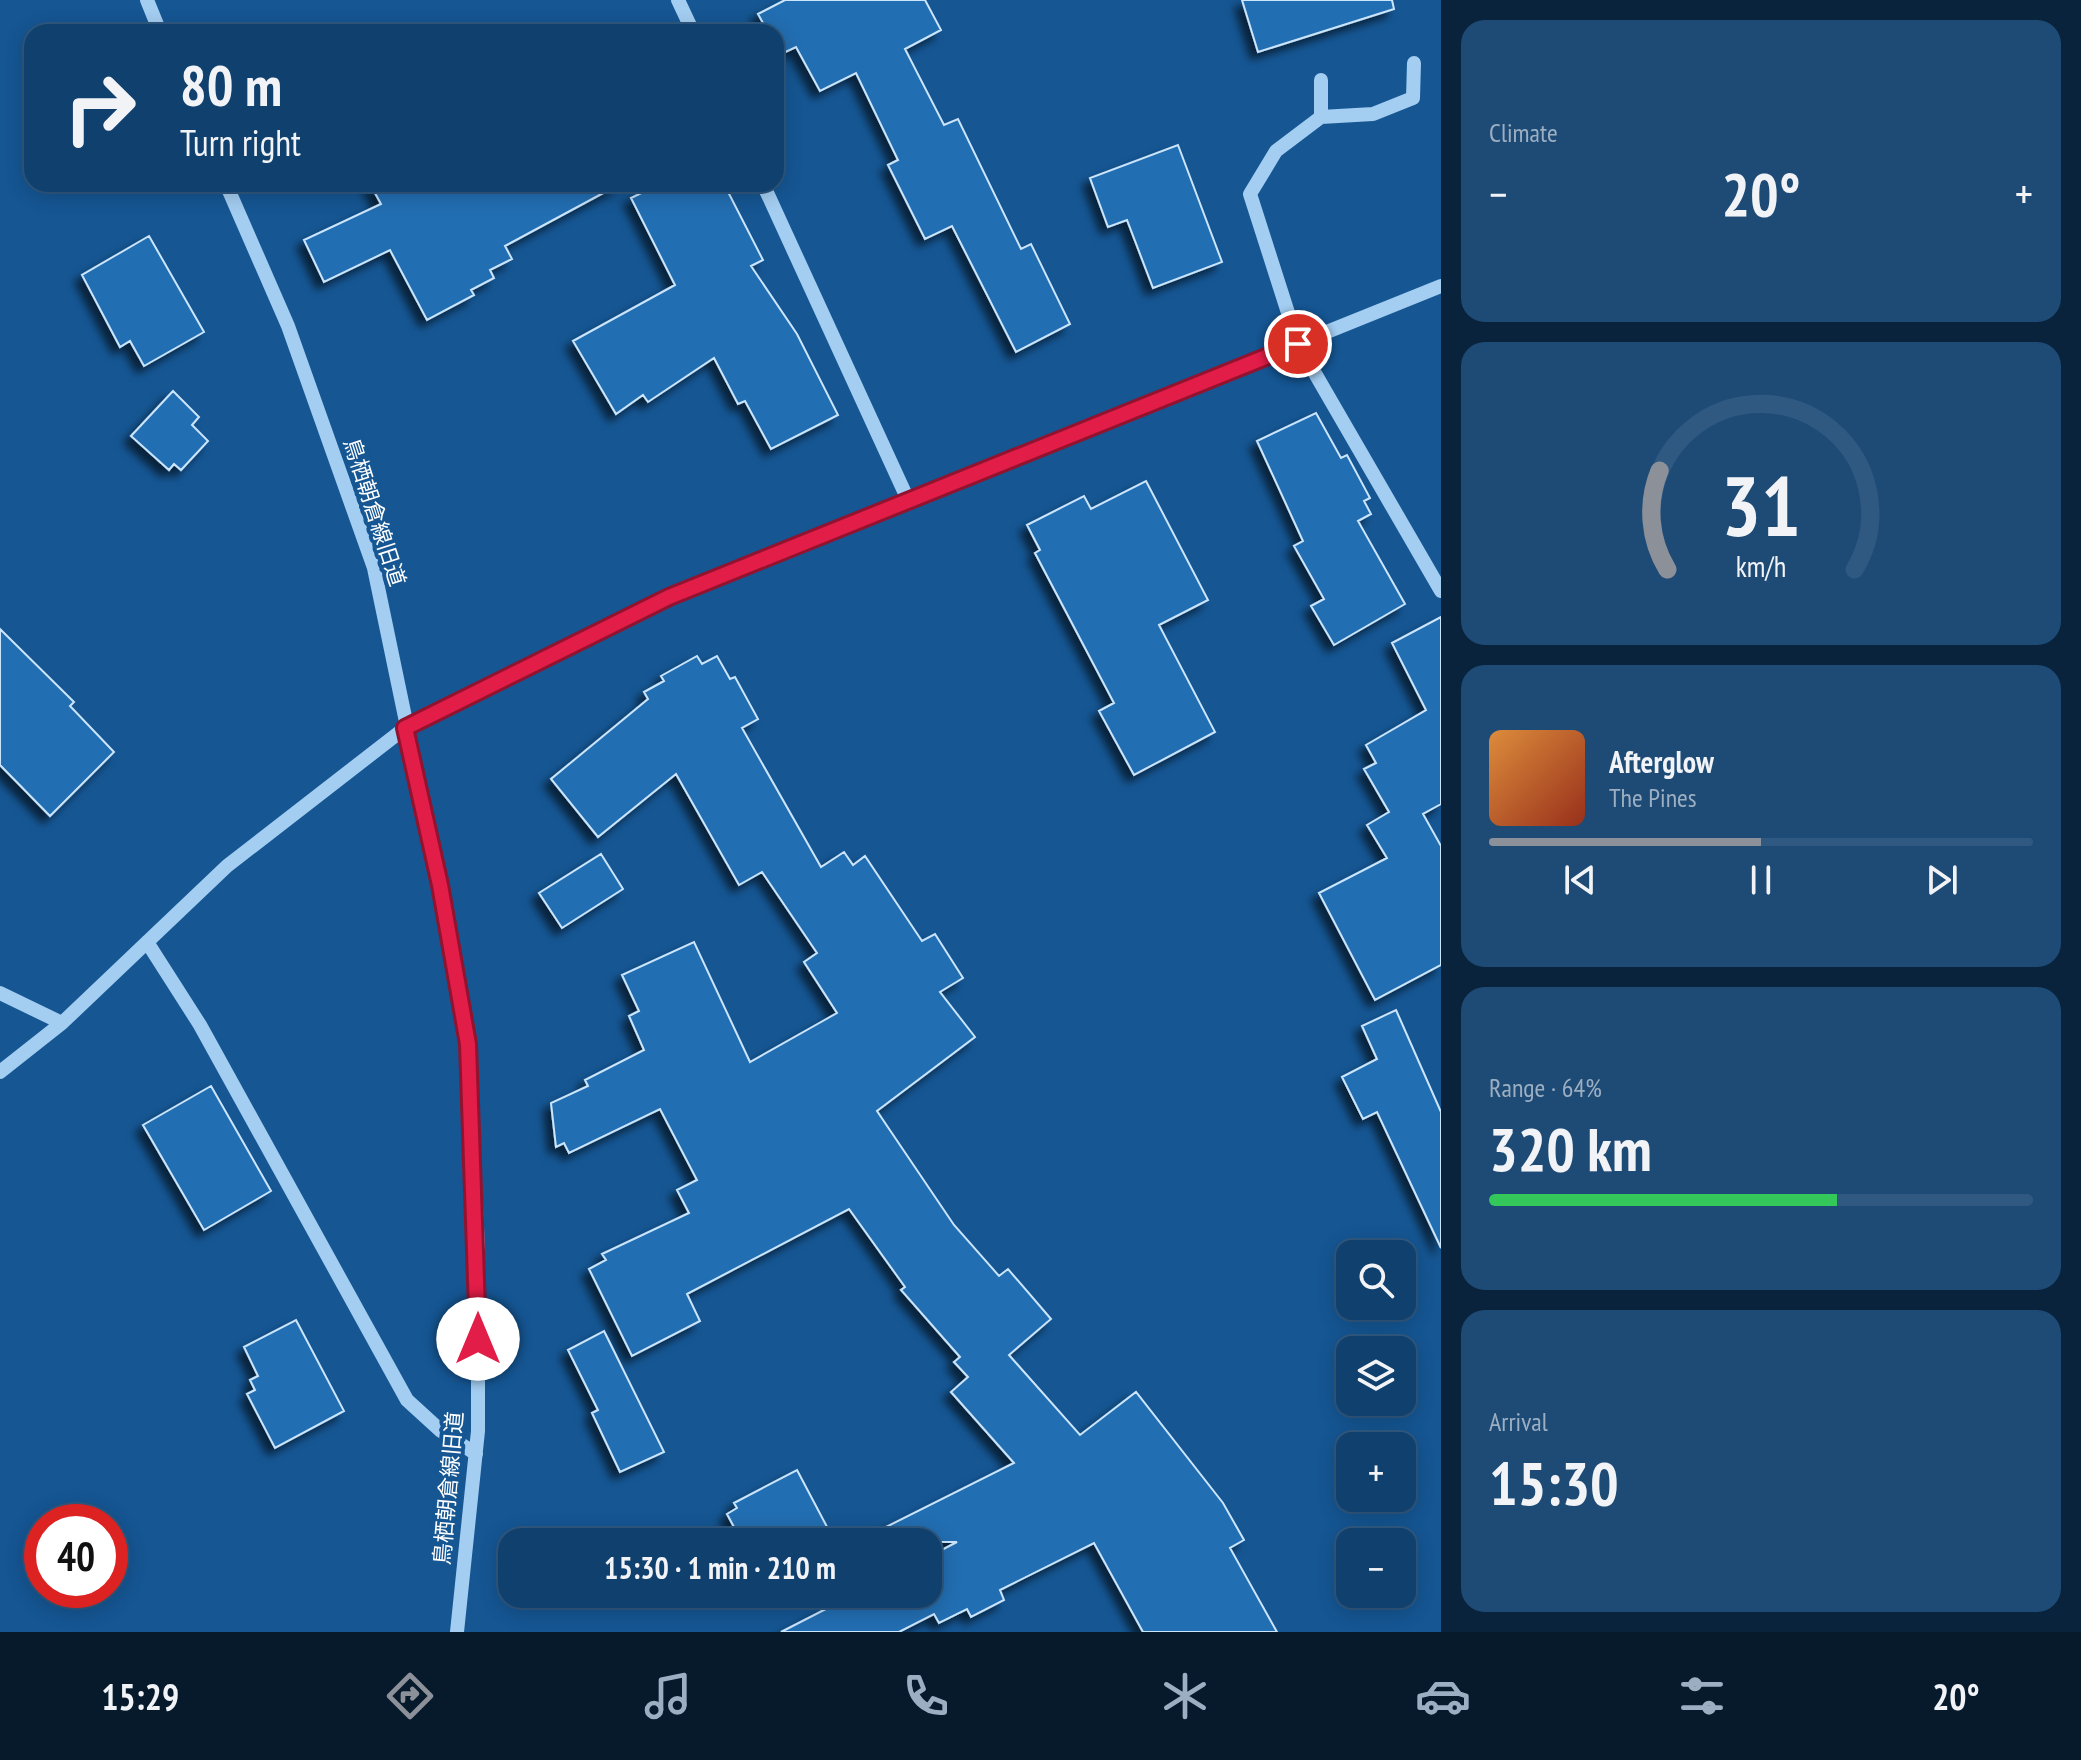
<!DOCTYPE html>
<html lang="en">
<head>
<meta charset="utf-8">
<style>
	body { margin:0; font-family:"PT Sans Narrow","Noto Sans JP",sans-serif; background:#1e4b76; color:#f1f3f6; height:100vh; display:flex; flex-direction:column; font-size:30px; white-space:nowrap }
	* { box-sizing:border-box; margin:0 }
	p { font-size:26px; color:#9cafc2 }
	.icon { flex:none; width:44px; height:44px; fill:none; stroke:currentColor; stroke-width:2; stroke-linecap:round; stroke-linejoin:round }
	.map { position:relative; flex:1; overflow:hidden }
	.sheet { display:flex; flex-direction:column; gap:20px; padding:20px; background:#09233c; width:640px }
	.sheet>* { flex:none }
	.guide { position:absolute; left:24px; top:24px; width:760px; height:168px; border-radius:24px; box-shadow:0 4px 20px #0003,0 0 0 2px #305981; background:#10406e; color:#f1f3f6; overflow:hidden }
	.buttons { position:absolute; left:1336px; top:1240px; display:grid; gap:16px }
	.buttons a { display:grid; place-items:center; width:80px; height:80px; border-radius:16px; background:#10406e; box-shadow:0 4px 20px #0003,0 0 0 2px #305981; font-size:40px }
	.speed { position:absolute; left:24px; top:1504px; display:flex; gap:16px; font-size:40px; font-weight:700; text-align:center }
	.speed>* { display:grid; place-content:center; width:104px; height:104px; border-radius:50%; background:#10406e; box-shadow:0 4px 20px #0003,0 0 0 2px #305981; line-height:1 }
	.speed .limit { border:12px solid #d22; background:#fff; color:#111 }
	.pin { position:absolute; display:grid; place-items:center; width:68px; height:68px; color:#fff; margin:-34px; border:4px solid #fff; border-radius:50%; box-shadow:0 2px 8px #0007 }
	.me { position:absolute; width:88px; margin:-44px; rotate:0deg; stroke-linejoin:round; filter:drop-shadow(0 0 6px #0008) }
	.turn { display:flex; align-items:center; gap:28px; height:168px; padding:0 24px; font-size:36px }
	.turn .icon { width:104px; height:104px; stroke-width:2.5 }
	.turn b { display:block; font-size:56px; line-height:68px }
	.big { font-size:60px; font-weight:700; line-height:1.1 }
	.sheet .widget { flex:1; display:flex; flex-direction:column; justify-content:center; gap:12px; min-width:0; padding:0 28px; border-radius:24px; background:#1e4b76 }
	.sheet .dial { align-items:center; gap:0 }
	.dial svg { height:208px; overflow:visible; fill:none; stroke:#305981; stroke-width:7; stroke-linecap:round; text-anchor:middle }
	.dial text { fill:#f1f3f6; stroke:none }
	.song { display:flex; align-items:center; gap:24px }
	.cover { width:96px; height:96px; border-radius:12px; background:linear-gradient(135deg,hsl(30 70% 55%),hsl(10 70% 35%)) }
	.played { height:8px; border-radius:4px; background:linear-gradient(90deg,#8c9099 50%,#305981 50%) }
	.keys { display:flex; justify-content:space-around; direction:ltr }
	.heat { display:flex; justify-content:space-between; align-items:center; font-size:44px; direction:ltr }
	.charge { height:12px; border-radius:6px; background:linear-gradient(90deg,#34c759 64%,#305981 0) }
	.trip { position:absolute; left:498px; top:1528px; width:444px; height:80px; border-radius:24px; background:#10406e; box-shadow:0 4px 20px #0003,0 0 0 2px #305981; font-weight:700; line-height:80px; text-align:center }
	.menu { display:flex; height:128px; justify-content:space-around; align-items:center; background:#061a2c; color:#9cafc2 }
	.menu .icon { width:56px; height:56px }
	.menu .on { color:#8c9099 }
	.menu b { font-size:36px; color:#f1f3f6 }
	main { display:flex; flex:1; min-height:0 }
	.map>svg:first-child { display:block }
	.building { fill:#236eb2; stroke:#cae5fc; stroke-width:2; filter:url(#shadow) }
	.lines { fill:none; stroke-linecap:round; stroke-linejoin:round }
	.minor { stroke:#a3cdf1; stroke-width:14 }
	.route-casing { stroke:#92132f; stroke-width:20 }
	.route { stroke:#e11d48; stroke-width:14 }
	.labels { text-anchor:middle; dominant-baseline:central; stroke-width:8; stroke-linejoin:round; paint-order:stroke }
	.street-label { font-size:22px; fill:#fff; stroke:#155693 }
</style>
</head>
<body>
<main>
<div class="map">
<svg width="1441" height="1632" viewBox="0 0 1441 1632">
	<defs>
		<filter id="shadow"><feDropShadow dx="-7" dy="7" stdDeviation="4" flood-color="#0009"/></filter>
	</defs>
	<rect width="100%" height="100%" fill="#155693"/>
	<path class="building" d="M 785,0 L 925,0 L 941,30 L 905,49 L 944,125 L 958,119 L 1021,249 L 1031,244 L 1070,324 L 1016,352 L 952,226 L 925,239 L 888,165 L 898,160 L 856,73 L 820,91 L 796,47 L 779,55 L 776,32 L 768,32 L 758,14 Z
		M 1242,0 L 1392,0 L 1394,9 L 1258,52 Z
		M 1178,145 L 1222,262 L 1153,288 L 1127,220 L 1108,227 L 1090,178 Z
		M 370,184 L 620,184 L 505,246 L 512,259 L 490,270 L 494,278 L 471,290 L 474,295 L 427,320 L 390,250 L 324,282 L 304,240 L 381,204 Z
		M 660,184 L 724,184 L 763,260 L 751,266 L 797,334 L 838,415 L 771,449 L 745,401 L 738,404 L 714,358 L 648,402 L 643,395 L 616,414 L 573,341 L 675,285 L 631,198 Z
		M 149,236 L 204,332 L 144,366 L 130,341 L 120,347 L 82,275 Z
		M 173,391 L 199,417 L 192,425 L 208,441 L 181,470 L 174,464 L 169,470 L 131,436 Z
		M 1316,413 L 1341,458 L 1347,455 L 1370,498 L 1364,501 L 1371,514 L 1358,521 L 1405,604 L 1334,645 L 1311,606 L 1324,599 L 1294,546 L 1303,541 L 1257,441 Z
		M 1146,481 L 1208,600 L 1159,625 L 1215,732 L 1134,775 L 1099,711 L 1114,703 L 1035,553 L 1040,550 L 1027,525 L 1084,496 L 1091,509 Z
		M 1441,617 L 1441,804 L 1423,814 L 1441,846 L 1441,965 L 1375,1000 L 1319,893 L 1387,858 L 1367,825 L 1389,812 L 1364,769 L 1376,763 L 1366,745 L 1426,710 L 1392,643 Z
		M 0,629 L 74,702 L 70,706 L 114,752 L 50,816 L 0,765 Z
		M 697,656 L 702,664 L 717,656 L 730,679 L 735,677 L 758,719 L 742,728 L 821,867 L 844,852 L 853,865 L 865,856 L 922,941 L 935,934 L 963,978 L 940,992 L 975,1037 L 877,1111 L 954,1225 L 999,1276 L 1008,1269 L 1051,1319 L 1009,1355 L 1080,1435 L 1136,1392 L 1223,1503 L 1244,1540 L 1230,1548 L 1277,1632 L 1143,1632 L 1094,1543 L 1000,1590 L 1004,1600 L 971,1617 L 967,1609 L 939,1623 L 934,1614 L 899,1632 L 781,1632 L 855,1594 L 928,1594 L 928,1557 L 957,1542 L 856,1542 L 1014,1463 L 951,1392 L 968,1377 L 954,1362 L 960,1357 L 901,1290 L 905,1287 L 849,1209 L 687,1294 L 700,1321 L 632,1356 L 589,1269 L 606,1260 L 602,1254 L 689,1213 L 677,1190 L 697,1180 L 660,1109 L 569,1153 L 564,1143 L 556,1147 L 551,1103 L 588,1086 L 585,1080 L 644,1050 L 629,1016 L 639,1011 L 622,975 L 694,942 L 750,1062 L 837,1013 L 804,962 L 817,953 L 762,872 L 739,885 L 676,774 L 598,837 L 551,779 L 648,699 L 644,692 L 664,681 L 661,676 Z
		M 601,854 L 623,889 L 562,928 L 539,893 Z
		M 1396,1010 L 1441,1112 L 1441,1248 L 1377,1112 L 1363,1119 L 1342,1077 L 1377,1059 L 1362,1026 Z
		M 211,1086 L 271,1191 L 204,1230 L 143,1125 Z
		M 296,1320 L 344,1411 L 275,1448 L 247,1394 L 255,1390 L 250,1380 L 258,1376 L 244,1347 Z
		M 604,1331 L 664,1452 L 620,1472 L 592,1413 L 598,1410 L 568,1350 Z
		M 797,1470 L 835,1542 L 742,1542 L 727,1514 L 737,1508 L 734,1503 Z"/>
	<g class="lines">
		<path class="minor" d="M 147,0 L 160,32
			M 678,0 L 693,32
			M 1321,80 L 1321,117 L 1276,151 L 1250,194 L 1298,344 L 1441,591
			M 1321,117 L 1373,114 L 1413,98 L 1414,63
			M 226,184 L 288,326 L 374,568 L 440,885 L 468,1044 L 478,1247 L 478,1431 L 457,1632
			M 763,184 L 909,502
			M 147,942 L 200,1025 L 407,1400 L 441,1431 L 476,1454
			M 0,993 L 62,1023
			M 0,1072 L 62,1023 L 227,866 L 405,728 L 669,597 L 1441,286"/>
	</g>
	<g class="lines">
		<g class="route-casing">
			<path id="route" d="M 478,1339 L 468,1044 L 440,885 L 405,728 L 669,597 L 1298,344"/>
		</g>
		<use href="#route" class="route"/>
	</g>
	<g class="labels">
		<g class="street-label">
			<text transform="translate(375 512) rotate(72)">鳥栖朝倉線旧道</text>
			<text transform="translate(448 1488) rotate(-85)">鳥栖朝倉線旧道</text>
		</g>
	</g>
</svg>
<div class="buttons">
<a><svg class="icon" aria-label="search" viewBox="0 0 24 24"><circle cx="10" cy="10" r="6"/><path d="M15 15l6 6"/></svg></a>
<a><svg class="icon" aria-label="layers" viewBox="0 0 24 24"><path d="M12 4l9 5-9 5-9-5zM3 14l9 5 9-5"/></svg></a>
<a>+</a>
<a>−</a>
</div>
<div class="speed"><div class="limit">40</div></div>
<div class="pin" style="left:1298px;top:344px;background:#d93025"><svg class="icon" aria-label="arrive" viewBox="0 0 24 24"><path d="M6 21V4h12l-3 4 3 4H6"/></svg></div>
<svg class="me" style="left:478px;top:1339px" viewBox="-20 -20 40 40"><circle r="19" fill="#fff"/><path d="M0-13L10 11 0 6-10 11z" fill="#e11d48"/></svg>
<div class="trip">15:30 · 1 min · 210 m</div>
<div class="guide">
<div class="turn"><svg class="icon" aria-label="right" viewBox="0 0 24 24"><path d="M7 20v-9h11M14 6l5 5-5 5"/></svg><div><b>80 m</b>Turn right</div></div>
</div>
</div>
<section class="sheet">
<div class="widget"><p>Climate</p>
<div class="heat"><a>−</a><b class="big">20°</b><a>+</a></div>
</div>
<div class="widget dial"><svg viewBox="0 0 100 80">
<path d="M14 69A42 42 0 1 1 86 69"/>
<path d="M14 69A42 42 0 0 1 11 31" stroke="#8c9099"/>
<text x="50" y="56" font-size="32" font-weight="700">31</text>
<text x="50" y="72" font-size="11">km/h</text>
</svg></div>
<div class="widget">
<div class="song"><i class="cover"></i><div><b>Afterglow</b><p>The Pines</p></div></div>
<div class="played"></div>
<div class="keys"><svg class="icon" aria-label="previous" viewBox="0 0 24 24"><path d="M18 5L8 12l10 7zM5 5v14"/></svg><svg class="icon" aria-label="pause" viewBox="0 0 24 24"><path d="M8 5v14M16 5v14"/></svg><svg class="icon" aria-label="next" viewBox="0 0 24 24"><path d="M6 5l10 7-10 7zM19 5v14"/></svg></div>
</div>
<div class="widget"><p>Range · 64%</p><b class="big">320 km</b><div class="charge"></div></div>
<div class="widget"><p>Arrival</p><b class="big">15:30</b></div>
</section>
</main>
<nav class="menu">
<b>15:29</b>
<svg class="icon on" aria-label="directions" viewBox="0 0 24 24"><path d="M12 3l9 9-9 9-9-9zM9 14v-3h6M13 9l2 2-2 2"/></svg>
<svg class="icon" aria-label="music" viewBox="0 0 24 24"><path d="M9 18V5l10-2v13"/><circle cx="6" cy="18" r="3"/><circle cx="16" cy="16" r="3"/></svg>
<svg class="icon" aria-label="phone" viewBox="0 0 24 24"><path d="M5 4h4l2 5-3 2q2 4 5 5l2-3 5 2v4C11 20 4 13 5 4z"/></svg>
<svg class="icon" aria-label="climate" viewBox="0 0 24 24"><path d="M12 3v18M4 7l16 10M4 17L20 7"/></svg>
<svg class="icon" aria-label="car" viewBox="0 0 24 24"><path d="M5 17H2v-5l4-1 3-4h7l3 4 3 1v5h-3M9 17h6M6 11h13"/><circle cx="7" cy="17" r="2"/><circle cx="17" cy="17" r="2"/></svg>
<svg class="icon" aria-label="filters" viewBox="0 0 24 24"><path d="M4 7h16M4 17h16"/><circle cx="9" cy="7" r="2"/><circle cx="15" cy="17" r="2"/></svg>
<b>20°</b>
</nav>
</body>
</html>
